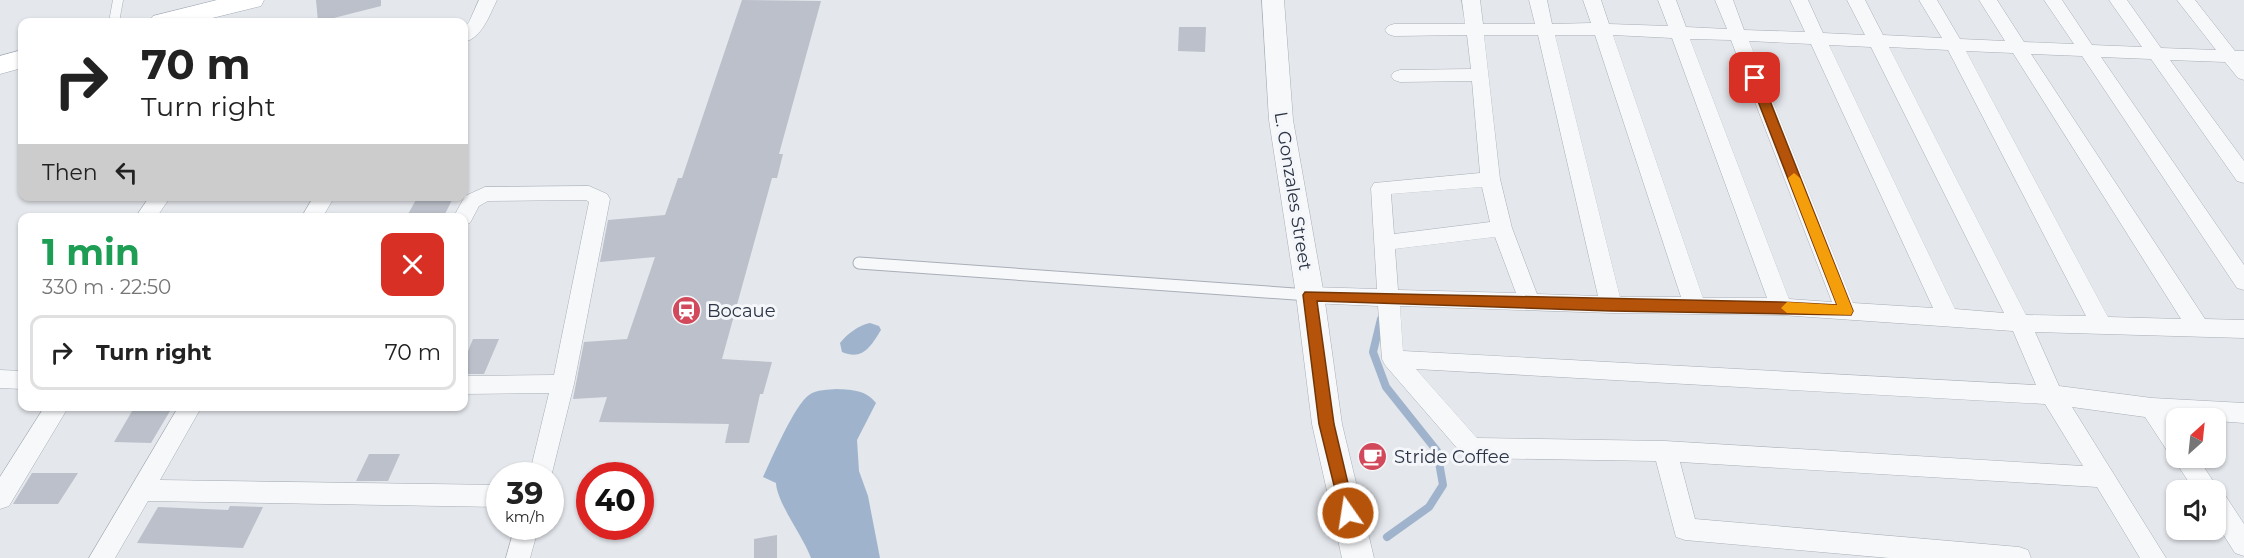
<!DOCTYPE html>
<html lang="en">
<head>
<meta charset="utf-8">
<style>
  :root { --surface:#fff; --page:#f2f2f2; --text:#222; --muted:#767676; --line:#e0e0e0 }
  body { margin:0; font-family:Montserrat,sans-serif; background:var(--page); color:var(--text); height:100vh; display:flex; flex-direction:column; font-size:22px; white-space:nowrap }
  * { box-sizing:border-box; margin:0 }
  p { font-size:20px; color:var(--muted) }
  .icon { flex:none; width:33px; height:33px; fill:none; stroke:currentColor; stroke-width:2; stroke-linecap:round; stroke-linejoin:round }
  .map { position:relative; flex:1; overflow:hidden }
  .details { position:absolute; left:18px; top:213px; width:450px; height:198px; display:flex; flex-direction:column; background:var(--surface); border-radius:12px; box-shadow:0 2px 4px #0004 }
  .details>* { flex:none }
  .top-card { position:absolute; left:18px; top:18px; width:450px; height:183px; border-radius:12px; box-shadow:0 2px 4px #0004; background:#fff; color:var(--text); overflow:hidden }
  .needle { width:39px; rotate:27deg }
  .tools { position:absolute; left:2166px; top:408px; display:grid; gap:12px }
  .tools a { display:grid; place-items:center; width:60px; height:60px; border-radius:12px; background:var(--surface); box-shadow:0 2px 4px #0004; font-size:30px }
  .speed { position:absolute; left:486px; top:462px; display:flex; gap:12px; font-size:30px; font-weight:700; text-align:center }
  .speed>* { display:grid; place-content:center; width:78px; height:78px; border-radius:50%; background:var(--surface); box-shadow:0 2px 4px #0004; line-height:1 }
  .speed small { font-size:15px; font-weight:400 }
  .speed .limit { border:9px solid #d22; background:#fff; color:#111 }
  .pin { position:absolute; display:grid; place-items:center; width:51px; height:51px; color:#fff; margin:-26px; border-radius:12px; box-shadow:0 3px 9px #0006 }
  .me { position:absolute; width:66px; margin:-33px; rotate:347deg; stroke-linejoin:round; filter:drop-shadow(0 0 4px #0008) }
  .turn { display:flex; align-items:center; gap:21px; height:126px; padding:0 24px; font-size:27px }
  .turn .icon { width:78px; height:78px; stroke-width:2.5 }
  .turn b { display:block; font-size:42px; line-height:51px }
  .then { display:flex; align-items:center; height:57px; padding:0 24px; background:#0003; gap:12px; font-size:22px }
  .round { display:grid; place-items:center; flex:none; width:63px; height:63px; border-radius:12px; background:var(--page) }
  .overview { display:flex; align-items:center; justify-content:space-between; height:102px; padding:0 24px }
  h1 { font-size:36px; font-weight:700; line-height:45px; color:#1e9e55 }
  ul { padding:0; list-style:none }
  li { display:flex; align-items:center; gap:18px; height:75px; margin:0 12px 9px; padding:0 12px; border:3px solid var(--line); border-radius:12px }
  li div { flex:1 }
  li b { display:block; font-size:22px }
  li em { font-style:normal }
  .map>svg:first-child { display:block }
</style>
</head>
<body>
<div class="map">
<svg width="2244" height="558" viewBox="0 0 2244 558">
  <rect width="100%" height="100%" fill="#e4e7ec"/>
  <!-- water -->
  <path fill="#9fb4cc" d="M870,323L879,326L881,330C871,346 863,361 842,352L840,343C847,334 859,325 870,323Z
    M837,389C853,390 866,390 876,403L857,440L859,471L868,496L880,558H811C803,536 777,503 776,483L763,477C771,460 795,404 809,395C817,389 828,390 837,389Z"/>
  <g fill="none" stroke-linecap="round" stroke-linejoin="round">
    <!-- stream -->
    <path stroke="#9fb4cc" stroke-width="8" d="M1381,319L1373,352L1386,387L1437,451L1443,485L1429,507L1387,537"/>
  </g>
  <!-- building -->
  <path fill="#bbc0ca" d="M316,0H381V6L318,22Z
    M742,0L821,1L779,154H783L777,178H772L722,359L772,362L763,394H760L749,443H725L729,424L599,422L607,397L573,399L584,342L627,339L655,257L600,262L608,220L665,215L678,178H682Z
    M1179,27H1206L1205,52L1178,51Z
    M418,196H454L443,218H406Z
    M473,339H499L484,374H464V361Z
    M135,406H173L151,443L114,442Z
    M369,454H400L388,481H356Z
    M32,473H78L58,504H13Z
    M230,506L263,507L243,548L137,543L158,507L228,510Z
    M777,535V558H754V539Z"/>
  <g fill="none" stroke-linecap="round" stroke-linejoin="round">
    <defs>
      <path id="service-far1" d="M114,22L118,0"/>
      <path id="service" d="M859,263L1309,295"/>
      <path id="minor" d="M479,0H497C489,16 482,38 464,42V27L469,22Z
        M1462,0H1480L1483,24H1535L1529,0H1547L1552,24L1591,23L1583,0H1601L1609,24L1668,26L1658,0H1676L1686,27L1727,29L1715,0H1733L1744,30L1805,32L1790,0H1808L1823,33L1865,35L1847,0H1865L1883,35L1942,38L1919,0H1937L1960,39L2005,41L1979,0H1997L2024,42L2074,44L2044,0H2062L2092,45L2142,47L2109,0H2127L2161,48L2216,50L2177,0H2195L2235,51H2244V80L2238,78L2225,62L2170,60L2244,161V183L2237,181L2151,59L2101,57L2244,265V290L2237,288L2082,56L2031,54L2205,319L2244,320V338L2035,332L2059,386L2152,398L2244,403V423L2216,421V418L2172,419L2176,426V458H2198L2219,490L2218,493L2225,495L2244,524V556L2235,553L2216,523V490H2194L2173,458L2175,455L2168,452L2145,417L2072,407L2166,558H2140L2097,487L1680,462L1695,519L2019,547L2028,550L2031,558H1889L1685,540L1676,537L1656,461L1471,458L1463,455L1385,365L1382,359L1378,306L1310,303L1302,301L1299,295L1302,289L1310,287L1377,289L1371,188L1374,183L1480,173L1472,81L1400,82L1394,80L1391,76L1394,72L1400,70L1471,69L1467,35L1394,36L1388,34L1385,30L1388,26L1394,24H1465ZM1484,35H1538L1598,296L1537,294L1512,228L1500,179ZM1555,35H1595L1681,297H1620ZM1613,35L1672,38L1767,298H1703ZM1690,39L1731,40L1832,302L1789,299ZM1749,41L1811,44L1933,308L1853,303ZM1829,45L1871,47L2004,313L1955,309ZM1889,47L1948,50L2086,316L2026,315ZM1966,51L2013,53L2181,319L2108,317ZM1482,187L1490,222L1394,234L1391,194ZM1495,237L1516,293L1398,290L1395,249ZM1400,306L1611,313L1781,315L2013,331L2036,385L1403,351ZM1416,369L2045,404L2083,466L1665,441L1477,438Z
        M589,186L607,194L610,199L574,384L550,481V476H529L549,393L464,394V376L554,375L589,202L586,200L488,201L479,206L470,223L464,225V218H453L465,196L485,187Z
        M150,196H171L156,218H135Z
        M314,196H335L322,218H301Z
        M0,370L22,371V389L0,388Z
        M45,406H69L9,506L0,509V477Z
        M179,406H202L160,480L500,485V507L148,501L115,558H89Z
        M515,526H539L530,558H506Z"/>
      <path id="tertiary" d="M1262,0H1284L1293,120L1324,295L1342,424L1374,558H1342L1312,424L1296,295L1269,120Z"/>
      <path id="primary" d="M217,0H264L261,6L196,22H149L153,16Z
        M22,50V68L0,74V56Z"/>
    </defs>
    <!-- service-far1 casing -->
    <use href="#service-far1" stroke="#a9aeb7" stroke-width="11"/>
    <!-- service casing -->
    <use href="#service" stroke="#a9aeb7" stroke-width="13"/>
    <!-- minor casing -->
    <use href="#minor" stroke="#a9aeb7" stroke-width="1"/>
    <!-- tertiary casing -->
    <use href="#tertiary" stroke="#a9aeb7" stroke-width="1"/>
    <!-- primary casing -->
    <use href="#primary" stroke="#a3abb8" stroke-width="1"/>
    <!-- service-far1 -->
    <use href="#service-far1" stroke="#f7f8fa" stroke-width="10"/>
    <!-- service -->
    <use href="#service" stroke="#f7f8fa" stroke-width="11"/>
    <!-- minor -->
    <use href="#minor" fill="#f7f8fa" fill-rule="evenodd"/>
    <!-- tertiary -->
    <use href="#tertiary" fill="#f7f8fa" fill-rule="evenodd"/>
    <!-- primary -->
    <use href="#primary" fill="#fff" fill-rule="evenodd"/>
  </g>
  <!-- route -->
  <path fill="#b45309" stroke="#753606" stroke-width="1.5" d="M1755,74L1761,78L1853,311L1851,315L1611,311L1317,301L1334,424L1355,513L1353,518L1348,521L1342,518L1319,424L1303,295L1305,292L1781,302L1837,305L1749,78Z"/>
  <!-- slow -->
  <path fill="#f59e0b" d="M1794,173L1800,178L1853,311L1851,315L1787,313L1781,308L1787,302L1837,305L1788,178Z"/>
  <!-- icons -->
  <defs>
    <symbol id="station-disc" viewBox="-11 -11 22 22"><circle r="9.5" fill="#d1495b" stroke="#f4f6f9"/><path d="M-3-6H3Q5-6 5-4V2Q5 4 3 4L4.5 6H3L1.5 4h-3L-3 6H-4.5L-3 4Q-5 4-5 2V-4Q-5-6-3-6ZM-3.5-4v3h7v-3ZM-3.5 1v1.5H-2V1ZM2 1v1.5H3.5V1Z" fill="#fff"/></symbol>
    <symbol id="cafe-disc" viewBox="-11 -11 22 22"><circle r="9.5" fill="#d1495b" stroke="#f4f6f9"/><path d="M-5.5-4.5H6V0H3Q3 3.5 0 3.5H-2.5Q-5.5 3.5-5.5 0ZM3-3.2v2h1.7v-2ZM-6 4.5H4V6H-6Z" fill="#fff"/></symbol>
  </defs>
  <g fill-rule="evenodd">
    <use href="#station-disc" x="670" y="294" width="33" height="33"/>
    <use href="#cafe-disc" x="1356" y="440" width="33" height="33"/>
  </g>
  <g text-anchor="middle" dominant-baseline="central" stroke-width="6" stroke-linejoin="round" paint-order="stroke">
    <!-- street labels -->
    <g font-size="18" fill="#2b3445" stroke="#f4f6f9">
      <text transform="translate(1293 191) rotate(81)">L. Gonzales Street</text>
    </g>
    <!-- poi labels -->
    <g font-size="18" fill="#2b3445" stroke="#f4f6f9" text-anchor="start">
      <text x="707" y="311">Bocaue</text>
      <text x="1394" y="457">Stride Coffee</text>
    </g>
  </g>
</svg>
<div class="tools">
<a><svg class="needle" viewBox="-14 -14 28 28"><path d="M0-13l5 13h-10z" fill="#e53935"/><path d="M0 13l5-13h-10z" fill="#767676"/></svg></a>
<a><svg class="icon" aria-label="sound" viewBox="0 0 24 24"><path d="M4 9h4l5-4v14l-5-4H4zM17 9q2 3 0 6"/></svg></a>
</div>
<div class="speed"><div>39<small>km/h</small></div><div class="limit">40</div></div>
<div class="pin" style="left:1755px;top:78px;background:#d93025"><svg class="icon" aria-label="arrive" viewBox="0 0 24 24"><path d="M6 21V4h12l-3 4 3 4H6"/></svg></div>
<svg class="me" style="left:1348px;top:513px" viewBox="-20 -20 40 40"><circle r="17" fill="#b45309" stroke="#fff" stroke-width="3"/><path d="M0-11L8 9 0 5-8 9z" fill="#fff"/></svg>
<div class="top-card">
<div class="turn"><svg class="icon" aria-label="right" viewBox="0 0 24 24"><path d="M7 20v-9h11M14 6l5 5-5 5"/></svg><div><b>70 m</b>Turn right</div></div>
<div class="then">Then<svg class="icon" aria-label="left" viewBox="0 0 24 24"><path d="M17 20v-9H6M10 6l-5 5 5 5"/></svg></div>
</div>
<section class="details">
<div class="overview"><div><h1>1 min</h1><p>330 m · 22:50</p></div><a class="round" style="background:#d93025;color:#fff"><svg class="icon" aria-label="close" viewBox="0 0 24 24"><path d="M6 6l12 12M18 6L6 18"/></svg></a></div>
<ul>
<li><svg class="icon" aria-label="right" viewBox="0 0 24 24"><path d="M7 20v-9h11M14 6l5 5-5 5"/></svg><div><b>Turn right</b></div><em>70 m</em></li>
</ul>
</section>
</div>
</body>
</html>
